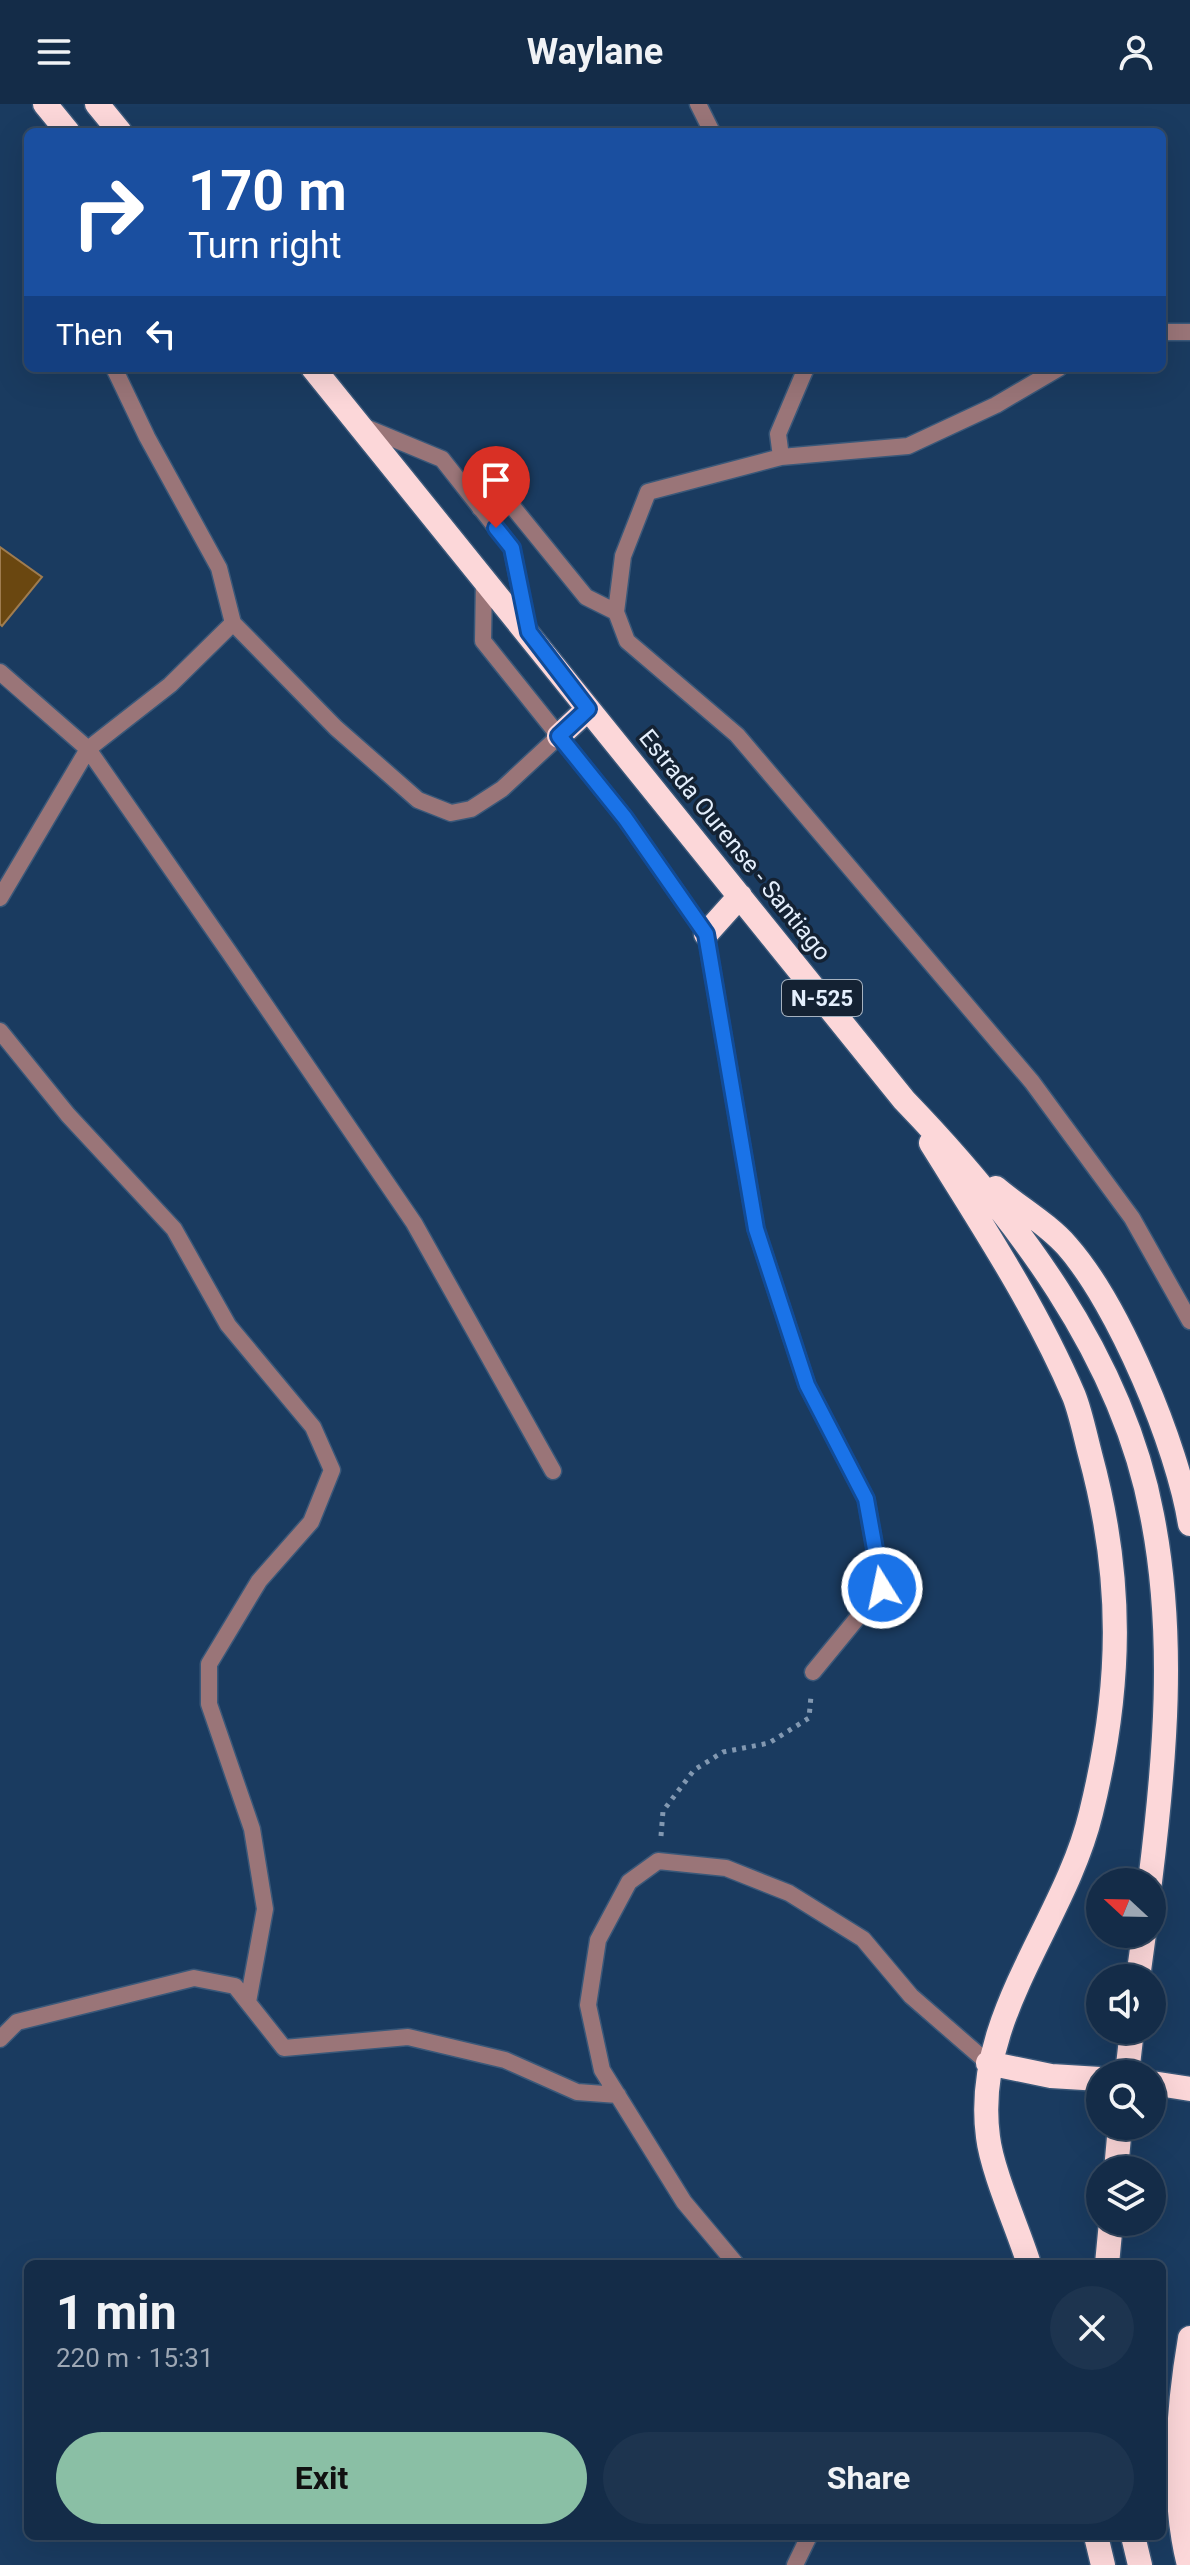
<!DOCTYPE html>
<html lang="en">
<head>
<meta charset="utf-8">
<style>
  :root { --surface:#142c48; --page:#1d344f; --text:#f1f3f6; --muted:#9da7b4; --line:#334860; --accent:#8abfa5 }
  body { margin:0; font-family:Roboto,sans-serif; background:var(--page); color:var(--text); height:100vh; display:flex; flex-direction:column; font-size:30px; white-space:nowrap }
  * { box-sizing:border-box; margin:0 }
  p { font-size:26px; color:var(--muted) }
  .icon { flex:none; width:44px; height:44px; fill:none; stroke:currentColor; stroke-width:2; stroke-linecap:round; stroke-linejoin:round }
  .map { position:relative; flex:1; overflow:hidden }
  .details { position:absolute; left:24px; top:2156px; width:1142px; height:280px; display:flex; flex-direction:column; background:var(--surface); border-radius:12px; box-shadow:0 8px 32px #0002,0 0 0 2px var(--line) }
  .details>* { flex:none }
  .guide { position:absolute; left:24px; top:24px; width:1142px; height:244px; border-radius:12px; box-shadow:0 8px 32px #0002,0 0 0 2px var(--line); background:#1a4fa0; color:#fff; overflow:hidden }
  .needle { width:52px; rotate:292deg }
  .buttons { position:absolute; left:1086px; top:1764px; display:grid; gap:16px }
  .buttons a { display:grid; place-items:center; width:80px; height:80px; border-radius:50%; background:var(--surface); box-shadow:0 8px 32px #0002,0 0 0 2px var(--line); font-size:40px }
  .pin { position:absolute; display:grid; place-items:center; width:68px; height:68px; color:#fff; margin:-82px -34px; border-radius:50% 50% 50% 0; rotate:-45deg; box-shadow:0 0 8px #0007 }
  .pin .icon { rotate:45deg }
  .me { position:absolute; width:88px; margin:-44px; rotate:350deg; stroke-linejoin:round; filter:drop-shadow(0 0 6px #0008) }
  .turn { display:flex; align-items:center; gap:28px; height:168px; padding:0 32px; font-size:36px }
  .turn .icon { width:104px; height:104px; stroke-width:2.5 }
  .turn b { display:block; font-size:56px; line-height:68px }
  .then { display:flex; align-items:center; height:76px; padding:0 32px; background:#0003; gap:16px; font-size:30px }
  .round { display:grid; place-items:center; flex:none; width:84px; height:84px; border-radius:42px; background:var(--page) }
  .summary { display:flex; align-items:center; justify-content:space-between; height:136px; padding:0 32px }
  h1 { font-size:48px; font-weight:700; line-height:60px }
  .button { display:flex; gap:16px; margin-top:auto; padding:16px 32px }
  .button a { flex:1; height:92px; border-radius:48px; background:var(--accent); color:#111; font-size:32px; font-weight:700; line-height:92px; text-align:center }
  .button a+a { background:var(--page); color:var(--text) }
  header { display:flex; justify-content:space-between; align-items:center; height:104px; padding:0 32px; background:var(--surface); font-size:36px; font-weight:700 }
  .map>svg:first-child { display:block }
</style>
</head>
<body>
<header><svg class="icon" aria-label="menu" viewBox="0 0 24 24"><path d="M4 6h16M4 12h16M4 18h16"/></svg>Waylane<svg class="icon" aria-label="person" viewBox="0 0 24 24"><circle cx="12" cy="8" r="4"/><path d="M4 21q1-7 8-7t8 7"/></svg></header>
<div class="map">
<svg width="1190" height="2461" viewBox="0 0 1190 2461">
  <rect width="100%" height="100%" fill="#1a3b60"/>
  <!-- building -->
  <path fill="#6a4710" stroke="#9f7c4f" stroke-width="2" d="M0,443L42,473L2,522L0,520Z"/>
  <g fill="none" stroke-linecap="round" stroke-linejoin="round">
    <defs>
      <path id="lane" d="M365,323L442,355L512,444L528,526
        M484,475L483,537L559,632"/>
      <path id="street" d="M698,0L712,28
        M1162,228H1190
        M1059,264L996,301L908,342L781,353L648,388L623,452L616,508L627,537L737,631L1032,978L1132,1114L1190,1217
        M781,353L778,330L806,264
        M480,404L508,397L586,493L616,508
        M233,519L336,624L418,696L451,709L471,705L502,685L559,632L625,714L706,830L756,1125L807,1281L866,1395L882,1484L813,1568
        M0,568L88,645L229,848L414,1119L553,1367
        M0,794L88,645L170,581L233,519L219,464L147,333L114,264
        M0,927L68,1011L174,1125L228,1221L313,1323L332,1366L311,1418L259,1477L209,1560V1600L252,1725L265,1805L248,1898
        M0,1935L17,1918L194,1874L235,1882L284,1944L408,1933L505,1956L577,1988L618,1991
        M736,2160L684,2098L602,1966L588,1901L598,1836L629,1778L658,1757L726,1764L789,1789L863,1835L911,1892L988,1959
        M795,2461L809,2432"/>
      <path id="highway" d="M45,0L68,28
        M97,0L120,28
        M313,264L904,996C1014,1110 1122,1251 1152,1411C1176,1532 1165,1657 1150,1778
        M559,632L588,605
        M706,830L740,792
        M931,1039C982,1121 1036,1203 1074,1292C1081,1310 1085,1331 1090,1350C1124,1475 1122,1583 1091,1709C1064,1820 972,1914 988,2033C992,2067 1018,2125 1029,2160
        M996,1084C1018,1103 1048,1120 1067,1142C1119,1201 1178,1343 1190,1420
        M1138,1874L1144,1830
        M988,1959L1051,1972L1100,1975
        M1127,1970L1132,1926
        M1152,1979L1190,1985
        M1116,2066L1120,2022
        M1107,2160L1111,2118
        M1096,2432L1103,2461
        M1133,2432L1140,2461
        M1189,2461C1171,2392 1178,2304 1190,2234"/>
    </defs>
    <!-- lane casing -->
    <use href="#lane" stroke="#3a5879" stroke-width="19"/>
    <!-- street casing -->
    <use href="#street" stroke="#3a5879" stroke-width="19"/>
    <!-- highway casing -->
    <use href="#highway" stroke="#3a5879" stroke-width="27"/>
    <!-- path -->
    <path stroke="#8298b1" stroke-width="5" stroke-dasharray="4 6" stroke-linecap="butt" d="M661,1732L663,1707L694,1666L723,1648L769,1639L809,1614L811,1592"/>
    <!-- lane -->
    <use href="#lane" stroke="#9a7578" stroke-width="16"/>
    <!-- street -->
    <use href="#street" stroke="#9a7578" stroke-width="16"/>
    <!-- highway -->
    <use href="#highway" stroke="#fcd7d9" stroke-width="24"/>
  </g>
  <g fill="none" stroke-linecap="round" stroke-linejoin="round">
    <defs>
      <path id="route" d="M496,424L512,444L529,528L588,605L559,632L625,714L706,830L756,1125L807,1281L866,1395L882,1484"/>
    </defs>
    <!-- route casing -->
    <use href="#route" stroke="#114b97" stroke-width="20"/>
    <!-- route -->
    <use href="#route" stroke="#1a73e8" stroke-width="14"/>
  </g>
  <g text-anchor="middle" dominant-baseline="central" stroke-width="7" stroke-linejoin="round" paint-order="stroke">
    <!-- shield labels -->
    <rect fill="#142233" stroke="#a6b2c0" stroke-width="2" x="782" y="876" width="80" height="36" rx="6"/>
    <g font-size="22" font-weight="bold" fill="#e4effd">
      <text x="822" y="894">N-525</text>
    </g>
    <!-- street labels -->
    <g font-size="24" fill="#e4effd" stroke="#142233">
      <text transform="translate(735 741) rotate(51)">Estrada Ourense - Santiago</text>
    </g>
  </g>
</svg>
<div class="buttons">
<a><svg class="needle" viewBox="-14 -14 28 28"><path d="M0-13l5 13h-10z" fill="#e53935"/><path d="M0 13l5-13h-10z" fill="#9da7b4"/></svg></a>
<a><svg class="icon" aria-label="sound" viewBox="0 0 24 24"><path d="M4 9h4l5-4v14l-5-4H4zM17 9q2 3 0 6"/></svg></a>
<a><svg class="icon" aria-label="search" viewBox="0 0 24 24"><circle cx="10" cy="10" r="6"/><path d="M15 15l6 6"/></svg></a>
<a><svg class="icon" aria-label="layers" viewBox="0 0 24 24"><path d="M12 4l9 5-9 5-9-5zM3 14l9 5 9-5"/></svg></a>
</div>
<div class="pin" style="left:496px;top:424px;background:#d93025"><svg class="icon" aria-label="arrive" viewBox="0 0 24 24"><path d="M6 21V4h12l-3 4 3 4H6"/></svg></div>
<svg class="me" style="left:882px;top:1484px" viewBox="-20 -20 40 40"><circle r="17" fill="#1a73e8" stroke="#fff" stroke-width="3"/><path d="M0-11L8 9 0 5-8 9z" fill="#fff"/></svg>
<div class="guide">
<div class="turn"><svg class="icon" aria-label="right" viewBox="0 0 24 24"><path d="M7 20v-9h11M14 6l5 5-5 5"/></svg><div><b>170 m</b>Turn right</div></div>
<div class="then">Then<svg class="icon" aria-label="left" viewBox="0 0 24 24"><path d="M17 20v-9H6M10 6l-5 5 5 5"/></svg></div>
</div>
<section class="details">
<div class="summary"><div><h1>1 min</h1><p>220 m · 15:31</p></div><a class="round"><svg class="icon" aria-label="close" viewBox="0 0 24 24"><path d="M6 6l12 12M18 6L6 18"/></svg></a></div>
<div class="button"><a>Exit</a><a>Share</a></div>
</section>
</div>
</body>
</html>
